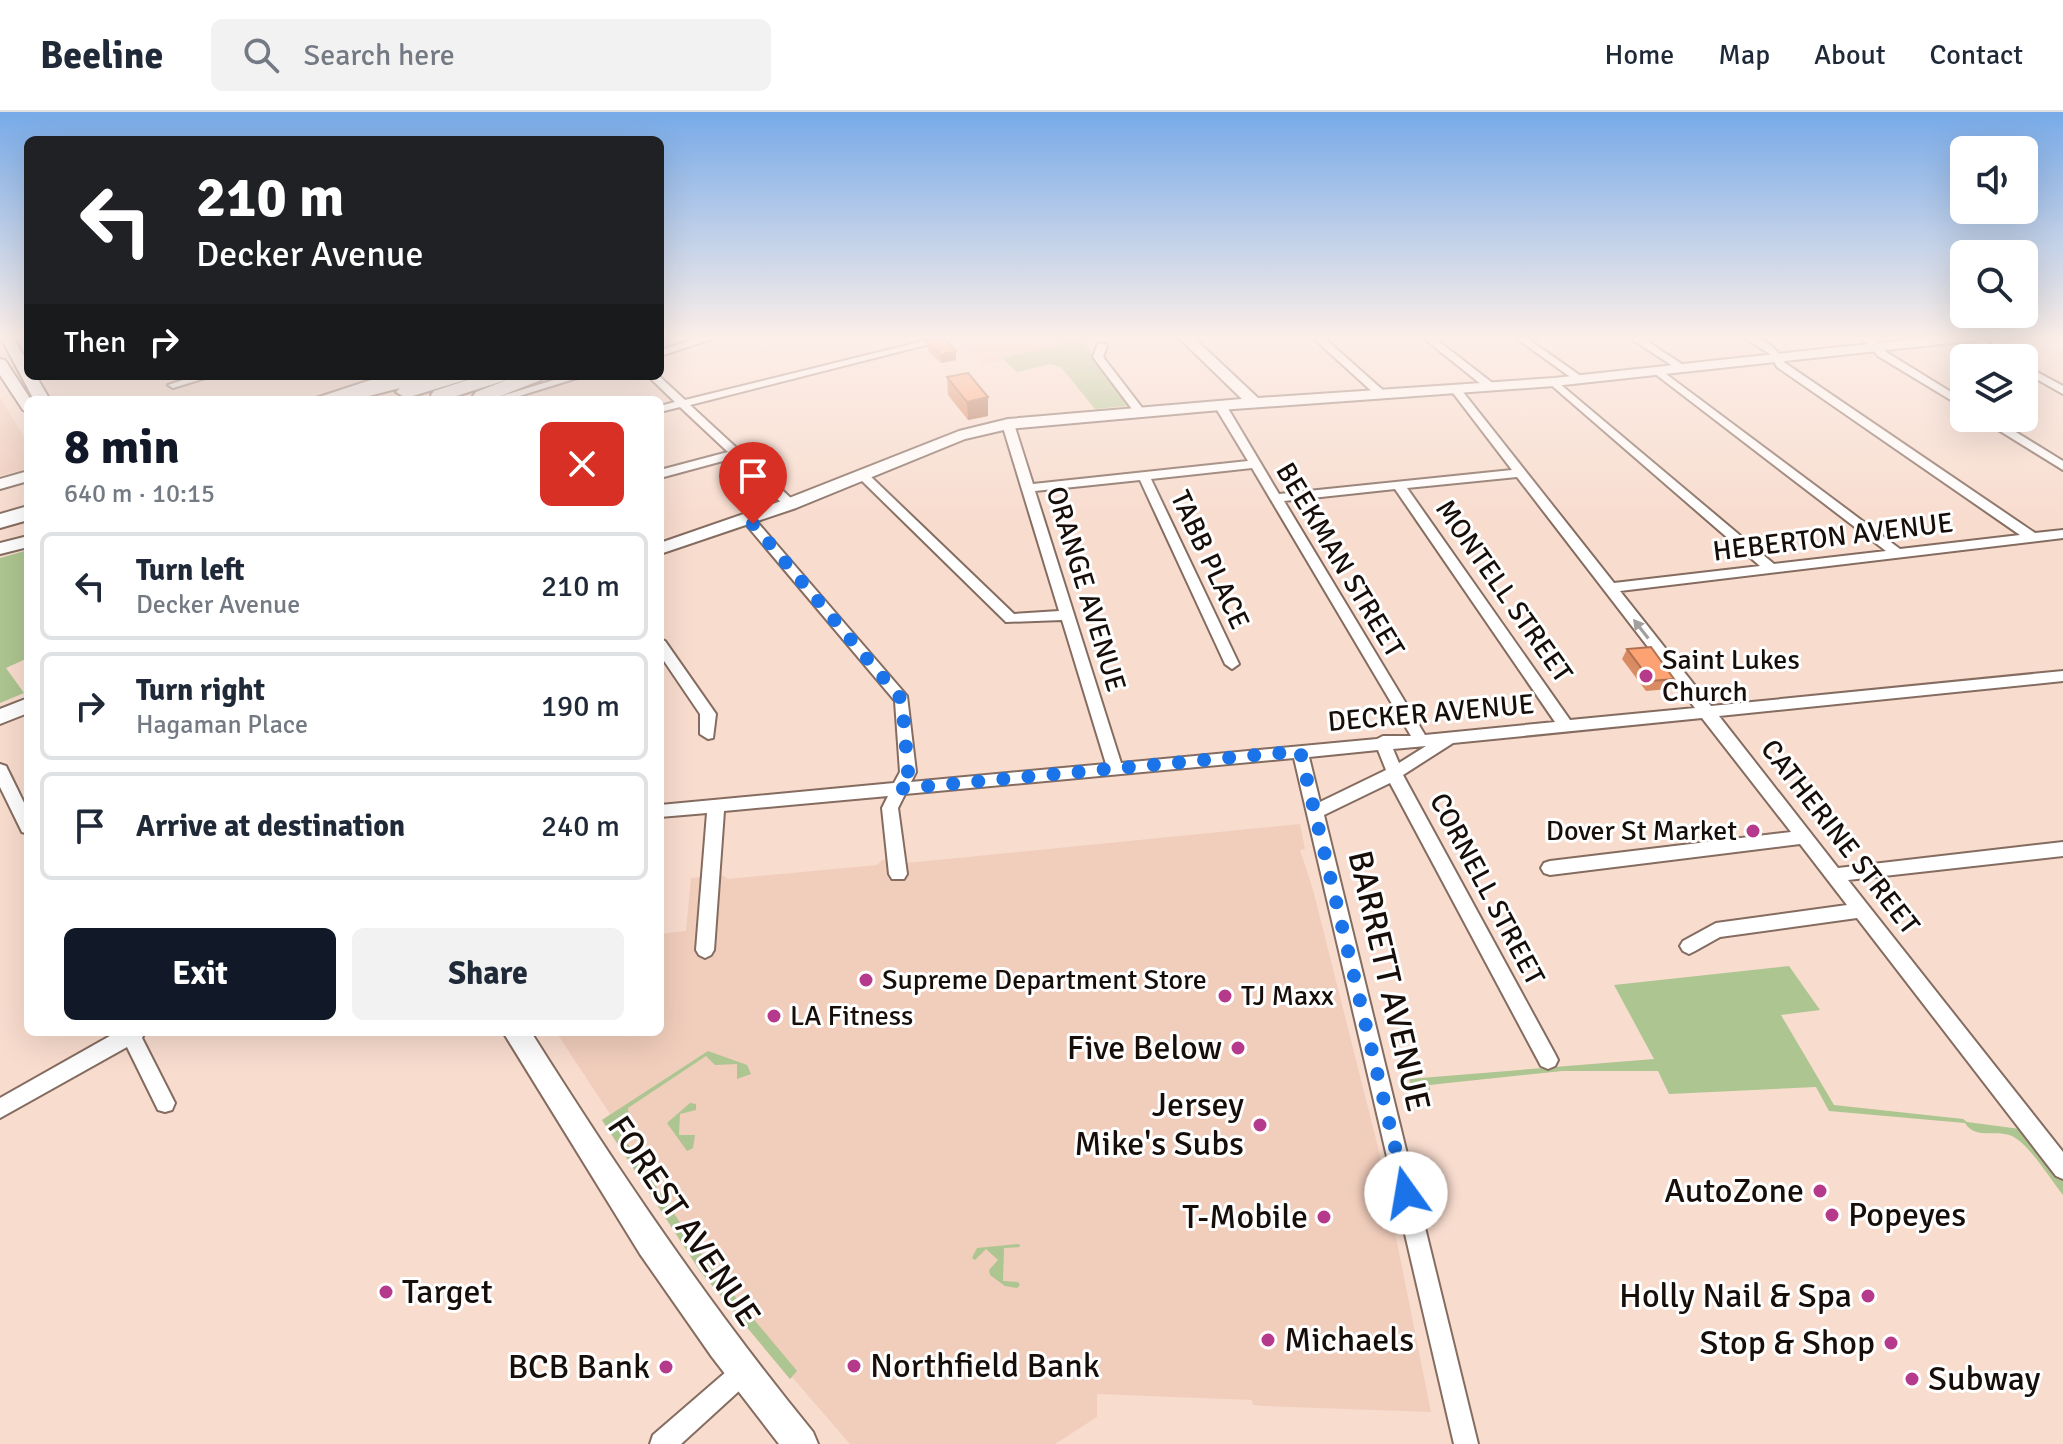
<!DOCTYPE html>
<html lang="en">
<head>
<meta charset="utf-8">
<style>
  :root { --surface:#fff; --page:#f2f2f3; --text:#1f2937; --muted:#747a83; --line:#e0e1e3; --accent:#111827 }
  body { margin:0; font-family:Signika,sans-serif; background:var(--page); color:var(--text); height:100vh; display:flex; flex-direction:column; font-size:30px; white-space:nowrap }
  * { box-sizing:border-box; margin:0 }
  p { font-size:26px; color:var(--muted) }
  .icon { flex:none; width:44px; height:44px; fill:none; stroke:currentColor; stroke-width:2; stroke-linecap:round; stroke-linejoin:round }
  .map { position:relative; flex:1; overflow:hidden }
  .drawer { position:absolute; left:24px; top:284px; width:640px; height:640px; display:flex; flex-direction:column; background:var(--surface); border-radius:12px; box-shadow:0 8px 32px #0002 }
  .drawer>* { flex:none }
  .guide { position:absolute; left:24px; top:24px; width:640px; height:244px; border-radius:12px; box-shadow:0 8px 32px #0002; background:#202124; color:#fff; overflow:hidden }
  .fabs { position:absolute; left:1950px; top:24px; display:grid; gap:16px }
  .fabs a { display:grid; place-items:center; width:88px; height:88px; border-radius:12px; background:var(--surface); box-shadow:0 8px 32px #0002; font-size:40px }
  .pin { position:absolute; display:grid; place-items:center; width:68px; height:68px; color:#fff; margin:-82px -34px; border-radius:50% 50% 50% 0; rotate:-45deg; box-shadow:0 0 8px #0007 }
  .pin .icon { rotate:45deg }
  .me { position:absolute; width:88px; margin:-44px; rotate:347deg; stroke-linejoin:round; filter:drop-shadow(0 0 6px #0008) }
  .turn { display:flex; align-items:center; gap:28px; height:168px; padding:0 40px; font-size:36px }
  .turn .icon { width:104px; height:104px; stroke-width:2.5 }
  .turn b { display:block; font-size:56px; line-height:68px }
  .then { display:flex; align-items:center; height:76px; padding:0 40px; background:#0003; gap:16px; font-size:30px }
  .round { display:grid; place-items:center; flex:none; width:84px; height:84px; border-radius:12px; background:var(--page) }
  .summary { display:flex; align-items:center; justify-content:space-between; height:136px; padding:0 40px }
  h1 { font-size:48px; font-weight:700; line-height:60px; color:var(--accent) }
  .cta { display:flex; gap:16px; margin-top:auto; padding:16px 40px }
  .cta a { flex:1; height:92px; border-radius:12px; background:var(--accent); color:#fff; font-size:32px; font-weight:700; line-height:92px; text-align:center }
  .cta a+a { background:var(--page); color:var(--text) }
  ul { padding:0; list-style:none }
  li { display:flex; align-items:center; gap:24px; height:108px; margin:0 16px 12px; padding:0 24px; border:4px solid var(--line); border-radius:12px }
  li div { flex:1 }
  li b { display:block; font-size:30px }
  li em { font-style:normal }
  header { display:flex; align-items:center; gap:48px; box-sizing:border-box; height:112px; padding:0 40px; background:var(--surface); border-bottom:2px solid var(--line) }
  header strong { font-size:38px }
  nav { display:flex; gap:44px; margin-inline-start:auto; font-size:28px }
  .search { width:560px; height:72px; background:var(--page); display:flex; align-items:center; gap:20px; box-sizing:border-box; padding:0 28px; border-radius:12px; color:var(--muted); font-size:30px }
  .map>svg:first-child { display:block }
</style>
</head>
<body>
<header>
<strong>Beeline</strong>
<div class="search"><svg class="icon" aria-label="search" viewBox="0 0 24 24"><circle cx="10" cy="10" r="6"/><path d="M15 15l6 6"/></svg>Search here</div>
<nav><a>Home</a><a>Map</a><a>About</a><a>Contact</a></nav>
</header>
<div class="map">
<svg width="2063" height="1332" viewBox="0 0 2063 1332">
  <rect width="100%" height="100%" fill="#f8dcce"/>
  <!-- built -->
  <path fill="#f1cdbc" d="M976,224H1103L984,252L958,228Z
    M0,285L28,332V356L0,364Z
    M1300,712L1305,737L1300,738L1313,778L1378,1035L1431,1300L1264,1294L1253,1293L1252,1288L1097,1282V1305L1055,1332H850L792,1265L790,1267L700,1159L602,1008L610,1002L556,920H660V822L686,819L691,766L722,763L728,767L877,753L882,748L902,747L907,751Z"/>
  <!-- green -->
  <path fill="#adc590" d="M1052,224H1103L1084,230L1127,294L1095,297L1061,255L1050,252L1017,260L1002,246L1061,232L1054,226L1064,232L1048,237L1066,233Z
    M28,438V546L6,556L24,581L0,591V446Z
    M1789,854L1820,898L1781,903L1834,993L1963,1007L1967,1010L2020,1017L2063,1068V1083C2051,1068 2029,1032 2012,1024C1996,1017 1975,1028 1965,1011L1829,999L1816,975L1669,982L1658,959H1562L1429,973L1431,985L1415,986L1409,967L1654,947L1614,873Z
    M708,939L747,953L751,962L737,967V952L715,953L706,944L628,996L629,1005L616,1015L643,1054L636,1059L638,1062L645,1058L707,1151L797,1259L790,1267L700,1159L602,1008Z
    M690,991L696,992V998L680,1002L679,1023H695L693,1036L687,1039L667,1011Z
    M1019,1132L1020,1135L1004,1136L1003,1169L1018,1170L1020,1173L1017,1176L1005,1174L990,1163L989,1158L998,1148L986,1137L975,1148L972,1146L977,1136Z"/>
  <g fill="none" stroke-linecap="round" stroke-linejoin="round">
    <defs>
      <path id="street" d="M706,224H721L660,244V238Z
        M944,224H961L690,293L794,389V395H786L734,346L660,366V358L728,340L680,295L660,300V294L675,290L648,264H659L685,288Z
        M1311,224H1322L1385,280V284H1377Z
        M1421,224H1432L1495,273V277H1487Z
        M1513,224H1524L1585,267L1576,269Z
        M1627,224H1639L1688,256L1679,258Z
        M1741,224C1760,223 1776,234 1785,251L2035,421L2063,418V426L1620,479L1711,594L2063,559V569L1719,604L1838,756L2063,730V744L1848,768L2063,1040V1067L2056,1064L1857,806L1720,825L1695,839L1689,842L1683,839L1680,834L1683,829L1716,811L1847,793L1800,732L1550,763L1544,761L1541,756L1544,751L1550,749L1791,720L1702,606L1453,631L1403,663L1555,942L1558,948L1555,954L1548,957L1541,954L1390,671L1324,703L1478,1332H1454L1294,646L905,682L898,696L907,762L904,767H892L889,762L882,696L888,684L724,699L714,838L711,843L705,846L699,843L696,838L707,701L660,705V693L894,671L900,660L895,589L744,410V404H752L907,584L916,660L911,670L1106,652L1062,508L1006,510L857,364L863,360L867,361L1014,502L1059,499L1002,312L1008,309L1014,312L1033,372L1248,349L1214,293L1220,290L1226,293L1279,382L1512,358L1450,277L1455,274L1459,275L1614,471L1760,454L1550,272V268L1554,267L1774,452L1886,439L1654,261V257L1658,256L1900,437L2020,423L1777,255L1770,242ZM1252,356L1411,624H1383L1377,627L1121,651L1035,379L1140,368L1225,552L1232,557L1239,552L1151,367ZM1517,365L1695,596L1570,608L1407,376ZM1395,377L1555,610L1425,623L1284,389ZM1426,634L1399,651L1393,637ZM1378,638L1386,658L1320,690L1309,645Z
        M1856,224H1868L1876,228L1886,240L1964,288V296L1878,244L1868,232Z
        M1966,224H1978L2011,246H1999Z
        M1098,231L1107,233L1103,245L1143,297V301H1135L1093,245Z
        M2024,253L2063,274V282L2024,260Z
        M195,264H212L173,276L168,273Z
        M383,264H399L327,288H310Z
        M567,264H584L506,288H488Z
        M1979,306H1993L2063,349V358Z
        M660,527L665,529L716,602L713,626L708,627L700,622V602L660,543Z
        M0,652L6,654L28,699V722L22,720L0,675Z
        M117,920H145L142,926L175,991L172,998L165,1000L158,998L127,935L0,1006V986Z
        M742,1249L750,1253L754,1261L750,1269L681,1332H650L653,1323L734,1253Z"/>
      <path id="secondary" d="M0,224H12L28,251V264H36L50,288H34Z
        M1177,224H1192L1258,286L1554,266L1942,224H1986L1979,228L1554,274L1220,298L1008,317L965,327L796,396L660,442V431L784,388L959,319L1008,307L1242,287Z
        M0,247L5,248L31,288H28V300L23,298L0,263Z
        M28,359V369L0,377V367Z
        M28,424V435L0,442V431Z
        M28,586V601L0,612V597Z
        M503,920H531C618,1058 709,1193 813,1320L818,1332H779L712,1245L640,1142Z"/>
      <path id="highway" d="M401,264H467L465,268L406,286L396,280L400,276L353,288H320L323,284Z
        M480,264H508L506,268L444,288L434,287L431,283L434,279Z
        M517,264H543L541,268L490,288H476L473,284L476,280Z
        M28,394V408L0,416V402Z"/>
    </defs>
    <!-- street casing -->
    <use href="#street" stroke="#856c60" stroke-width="4"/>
    <!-- secondary casing -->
    <use href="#secondary" stroke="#856c60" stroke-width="4"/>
    <!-- highway casing -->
    <use href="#highway" stroke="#856c60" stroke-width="4"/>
    <!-- street -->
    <use href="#street" fill="#fff" fill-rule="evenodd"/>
    <!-- secondary -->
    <use href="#secondary" fill="#fff" fill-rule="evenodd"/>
    <!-- highway -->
    <use href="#highway" fill="#fff" fill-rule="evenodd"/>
  </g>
  <!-- wall -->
  <path fill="#d98b63" d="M927,230L956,239V248L941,251L928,239Z
    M947,265L988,304L968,308L948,283Z
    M1627,537L1674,567L1669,577L1646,579L1622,547Z"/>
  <!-- shaded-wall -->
  <path fill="#b07150" d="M956,239V248L941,251V243Z
    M988,285V304L968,308L967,290Z"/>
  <!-- building -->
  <path fill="#fca273" stroke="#b07150" stroke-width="2" d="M943,226L956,239L941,243L927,230Z
    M968,261L988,285L967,290L947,265Z
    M1651,535L1674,567L1651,569L1627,537Z"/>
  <!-- one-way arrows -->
  <defs><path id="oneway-solid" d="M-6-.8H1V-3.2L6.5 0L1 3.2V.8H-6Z" transform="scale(2)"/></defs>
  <use fill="#a29f9d" href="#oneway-solid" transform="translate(1641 517) rotate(-128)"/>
  <!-- sky -->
  <linearGradient id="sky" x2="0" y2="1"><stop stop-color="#77aae8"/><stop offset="0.55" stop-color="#fcefe9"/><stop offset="1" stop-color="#fcefe9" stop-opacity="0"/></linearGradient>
  <rect width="2063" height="410" fill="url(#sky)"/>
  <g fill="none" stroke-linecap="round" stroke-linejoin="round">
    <!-- route -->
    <path stroke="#1a73e8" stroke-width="14" stroke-dasharray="0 25.2" d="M753,412L902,588L908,660L898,677L1300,639L1406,1081"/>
  </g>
  <!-- markers -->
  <g fill="#b63a8b" stroke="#fff" stroke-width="3">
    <circle cx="1646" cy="564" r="8"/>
    <circle cx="1753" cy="719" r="8"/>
    <circle cx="866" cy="868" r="8"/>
    <circle cx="1225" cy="884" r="8"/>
    <circle cx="774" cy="904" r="8"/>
    <circle cx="1238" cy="936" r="8"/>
    <circle cx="1260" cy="1013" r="8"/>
    <circle cx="1820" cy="1079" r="8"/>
    <circle cx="1832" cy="1103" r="8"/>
    <circle cx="1324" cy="1105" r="8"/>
    <circle cx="386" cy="1180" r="8"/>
    <circle cx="1868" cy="1184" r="8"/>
    <circle cx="1268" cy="1228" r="8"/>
    <circle cx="1891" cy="1231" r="8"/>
    <circle cx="854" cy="1254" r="8"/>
    <circle cx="666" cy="1255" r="8"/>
    <circle cx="1912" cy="1267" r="8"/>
  </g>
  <g text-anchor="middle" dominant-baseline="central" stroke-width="6" stroke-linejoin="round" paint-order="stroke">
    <!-- street labels -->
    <g font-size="28" fill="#170e09" stroke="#fff">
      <text transform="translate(1833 425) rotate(-7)">HEBERTON AVENUE</text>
      <text transform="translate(1210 448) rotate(65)">TABB PLACE</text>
      <text transform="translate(1340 448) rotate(59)">BEEKMAN STREET</text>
      <text transform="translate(1086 477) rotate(73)">ORANGE AVENUE</text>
      <text transform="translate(1504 479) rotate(55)">MONTELL STREET</text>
      <text transform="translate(1431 601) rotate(-5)">DECKER AVENUE</text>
      <text transform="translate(1840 725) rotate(52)">CATHERINE STREET</text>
      <text transform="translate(1487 777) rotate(62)">CORNELL STREET</text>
    </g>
    <!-- poi labels -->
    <g font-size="28" fill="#170e09" stroke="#fff" text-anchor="start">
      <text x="1662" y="548">Saint Lukes<tspan x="1662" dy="32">Church</tspan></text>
      <text x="1737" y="719" text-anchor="end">Dover St Market</text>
      <text x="882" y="868">Supreme Department Store</text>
      <text x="1241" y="884">TJ Maxx</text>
      <text x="790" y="904">LA Fitness</text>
    </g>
    <!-- near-street labels -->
    <g font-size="34" fill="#170e09" stroke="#fff">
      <text transform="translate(1389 869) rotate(77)">BARRETT AVENUE</text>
      <text transform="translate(684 1109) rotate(56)">FOREST AVENUE</text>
    </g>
    <!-- near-poi labels -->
    <g font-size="34" fill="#170e09" stroke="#fff" text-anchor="end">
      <text x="1222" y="936">Five Below</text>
      <text x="1244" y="993">Jersey<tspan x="1244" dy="39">Mike's Subs</tspan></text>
      <text x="1804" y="1079">AutoZone</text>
      <text x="1848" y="1103" text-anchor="start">Popeyes</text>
      <text x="1308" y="1105">T-Mobile</text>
      <text x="402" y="1180" text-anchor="start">Target</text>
      <text x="1852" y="1184">Holly Nail &amp; Spa</text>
      <text x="1284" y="1228" text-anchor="start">Michaels</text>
      <text x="1875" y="1231">Stop &amp; Shop</text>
      <text x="870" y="1254" text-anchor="start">Northfield Bank</text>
      <text x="650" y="1255">BCB Bank</text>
      <text x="1928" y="1267" text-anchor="start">Subway</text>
    </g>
  </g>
</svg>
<div class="fabs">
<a><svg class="icon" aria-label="sound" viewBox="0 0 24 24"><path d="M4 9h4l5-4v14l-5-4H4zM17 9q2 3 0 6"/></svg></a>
<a><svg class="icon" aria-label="search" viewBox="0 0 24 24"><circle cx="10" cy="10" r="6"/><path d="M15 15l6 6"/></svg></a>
<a><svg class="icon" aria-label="layers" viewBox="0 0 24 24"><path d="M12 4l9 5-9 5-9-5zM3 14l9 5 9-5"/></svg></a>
</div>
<div class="pin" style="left:753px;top:412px;background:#d93025"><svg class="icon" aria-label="arrive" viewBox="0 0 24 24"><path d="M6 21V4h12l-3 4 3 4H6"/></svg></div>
<svg class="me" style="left:1406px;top:1081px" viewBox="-20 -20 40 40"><circle r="19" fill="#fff"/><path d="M0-13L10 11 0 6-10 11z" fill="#1a73e8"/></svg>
<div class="guide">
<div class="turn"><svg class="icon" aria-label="left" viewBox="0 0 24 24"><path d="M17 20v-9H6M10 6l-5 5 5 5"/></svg><div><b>210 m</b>Decker Avenue</div></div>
<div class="then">Then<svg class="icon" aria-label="right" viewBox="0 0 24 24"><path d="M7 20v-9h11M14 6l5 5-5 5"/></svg></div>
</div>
<section class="drawer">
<div class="summary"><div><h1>8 min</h1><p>640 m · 10:15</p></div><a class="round" style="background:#d93025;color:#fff"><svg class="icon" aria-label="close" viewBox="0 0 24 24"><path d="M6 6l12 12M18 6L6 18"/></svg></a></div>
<ul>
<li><svg class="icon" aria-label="left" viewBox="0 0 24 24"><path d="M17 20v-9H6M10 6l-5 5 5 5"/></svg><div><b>Turn left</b><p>Decker Avenue</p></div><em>210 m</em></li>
<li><svg class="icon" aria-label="right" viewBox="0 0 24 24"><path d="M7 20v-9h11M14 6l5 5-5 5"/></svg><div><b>Turn right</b><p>Hagaman Place</p></div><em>190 m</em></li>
<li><svg class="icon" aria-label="arrive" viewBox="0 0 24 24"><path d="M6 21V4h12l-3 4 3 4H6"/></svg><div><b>Arrive at destination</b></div><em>240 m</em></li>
</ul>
<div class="cta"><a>Exit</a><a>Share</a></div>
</section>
</div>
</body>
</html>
